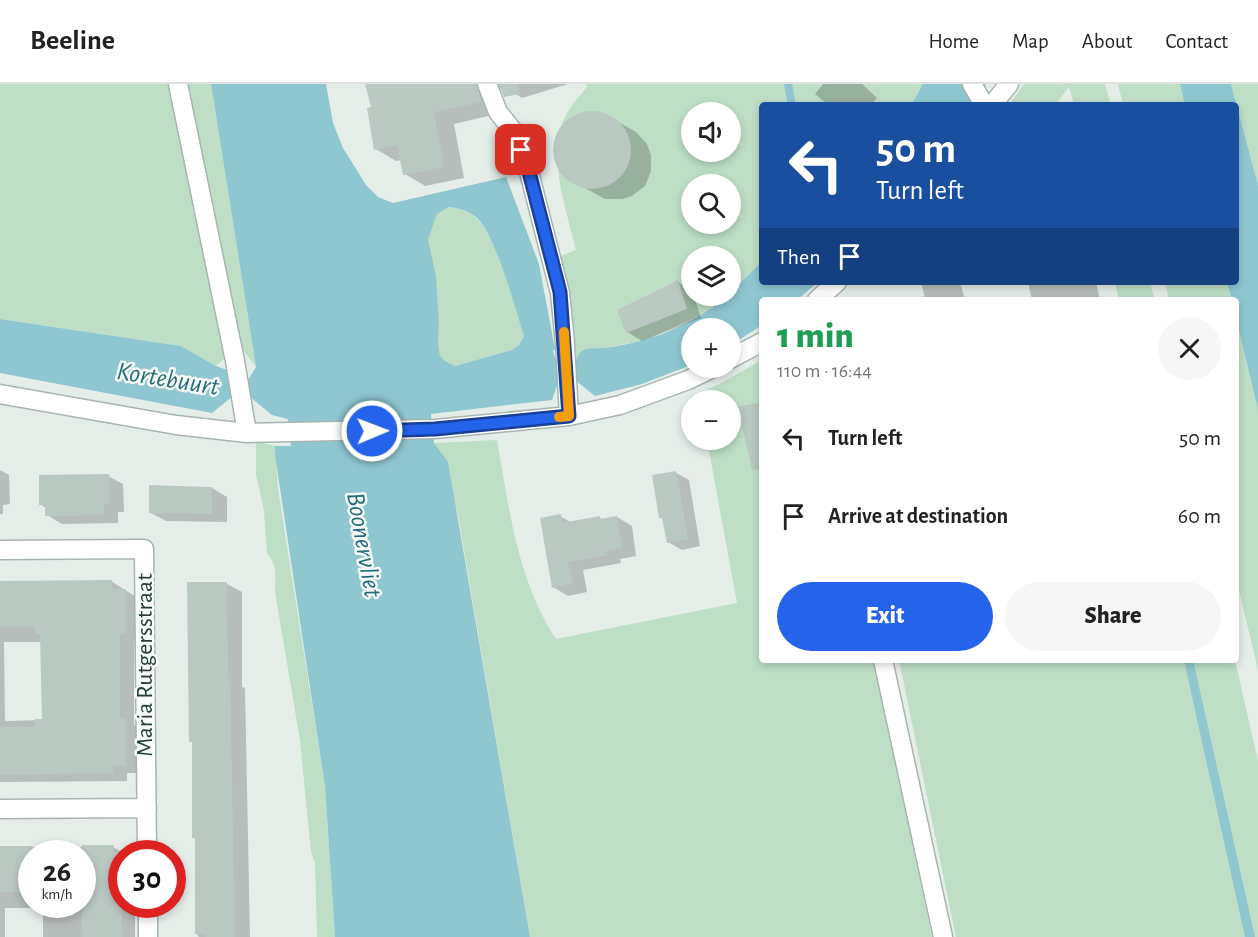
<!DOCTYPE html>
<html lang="en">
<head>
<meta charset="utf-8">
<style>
  :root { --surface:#fff; --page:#f6f6f6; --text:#222; --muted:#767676; --line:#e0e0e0; --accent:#2563eb }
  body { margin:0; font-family:"Alegreya Sans",sans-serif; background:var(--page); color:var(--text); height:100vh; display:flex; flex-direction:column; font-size:22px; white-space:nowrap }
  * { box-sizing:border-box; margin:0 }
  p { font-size:20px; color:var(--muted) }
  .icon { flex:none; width:33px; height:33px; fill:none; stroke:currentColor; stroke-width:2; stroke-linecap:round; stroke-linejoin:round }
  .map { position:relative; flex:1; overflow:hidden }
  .panel { position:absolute; left:759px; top:213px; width:480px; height:366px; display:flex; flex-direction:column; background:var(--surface); border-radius:6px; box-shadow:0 3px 9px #0003 }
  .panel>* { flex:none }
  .top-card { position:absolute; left:759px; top:18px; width:480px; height:183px; border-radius:6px; box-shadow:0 3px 9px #0003; background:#1a4fa0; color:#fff; overflow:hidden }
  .controls { position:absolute; left:681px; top:18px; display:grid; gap:12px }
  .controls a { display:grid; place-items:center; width:60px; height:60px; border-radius:50%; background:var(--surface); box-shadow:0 3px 9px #0003; font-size:30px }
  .speed { position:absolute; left:18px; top:756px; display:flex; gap:12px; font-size:30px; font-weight:700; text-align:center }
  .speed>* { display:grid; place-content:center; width:78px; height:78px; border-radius:50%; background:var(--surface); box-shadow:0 3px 9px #0003; line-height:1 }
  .speed small { font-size:15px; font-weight:400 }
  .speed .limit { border:9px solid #d22; background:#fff; color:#111 }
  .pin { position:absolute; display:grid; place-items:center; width:51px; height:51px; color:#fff; margin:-26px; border-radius:12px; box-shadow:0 3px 9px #0006 }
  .me { position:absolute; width:66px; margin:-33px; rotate:89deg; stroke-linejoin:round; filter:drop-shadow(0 0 4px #0008) }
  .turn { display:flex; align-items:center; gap:21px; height:126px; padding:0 18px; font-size:27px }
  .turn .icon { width:78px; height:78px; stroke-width:2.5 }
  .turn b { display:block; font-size:42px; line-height:51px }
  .then { display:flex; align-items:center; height:57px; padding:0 18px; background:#0003; gap:12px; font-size:22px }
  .round { display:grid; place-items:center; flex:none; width:63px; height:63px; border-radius:32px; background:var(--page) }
  .head { display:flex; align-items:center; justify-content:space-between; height:102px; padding:0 18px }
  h1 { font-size:36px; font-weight:800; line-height:45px; color:#1e9e55 }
  .button { display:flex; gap:12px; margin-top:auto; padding:12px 18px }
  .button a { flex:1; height:69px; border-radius:36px; background:var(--accent); color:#fff; font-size:24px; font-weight:800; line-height:69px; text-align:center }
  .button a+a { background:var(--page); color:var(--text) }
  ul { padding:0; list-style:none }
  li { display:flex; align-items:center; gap:18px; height:78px; padding:0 18px }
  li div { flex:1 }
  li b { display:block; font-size:22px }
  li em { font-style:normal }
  header { display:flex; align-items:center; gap:36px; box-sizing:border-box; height:84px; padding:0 30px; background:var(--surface); border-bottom:2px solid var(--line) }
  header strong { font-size:28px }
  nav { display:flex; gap:33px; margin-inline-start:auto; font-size:21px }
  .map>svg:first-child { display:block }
</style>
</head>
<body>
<header>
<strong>Beeline</strong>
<nav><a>Home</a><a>Map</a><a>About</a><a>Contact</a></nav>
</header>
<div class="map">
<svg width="1258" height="853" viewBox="0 0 1258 853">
  <rect width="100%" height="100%" fill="#e5ede9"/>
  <!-- green -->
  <path fill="#bedec6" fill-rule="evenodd" d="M0,0H211L256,283L239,261L216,282L181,262L0,235Z
    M586,0H923L911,21H762V177L731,209L730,172H692V212H727L708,228L643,257L580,268L575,279L553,175L576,166C567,127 546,71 565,33C570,22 580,12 587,3ZM692,28H730V68H692ZM692,100H730V140H692Z
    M1024,0H1105L1111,21H1074L1069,3L1055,21H1009Z
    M1118,0H1180L1185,21H1123Z
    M1231,0H1258V101Z
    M449,123C460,124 470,127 478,136C498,155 515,224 524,252L519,261L512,266L455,282L445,277L440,272L438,258L439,241L428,156L437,130Z
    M1115,198H1150L1155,216H1119Z
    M1165,198H1227L1232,216H1169Z
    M1236,234L1258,326V586L1236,494Z
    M762,276V576H874L932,853H530L458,431L434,359L497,356C509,424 517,495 556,555L737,519L707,356H730V316H699L698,310L723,298Z
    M256,357L275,362L278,405L325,703L335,853H317L315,778L311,768L300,656L275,508C275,495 278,480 267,470L264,427L256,390Z
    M899,576H1235L1258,677V853H956Z"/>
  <!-- water -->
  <path fill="#8fc7d0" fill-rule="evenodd" d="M211,0H326L333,39L343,64L366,101L378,113L393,119L506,93L539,180L555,265L553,267L557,280L575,279L580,268L586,265C636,264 690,244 727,212H730L731,209L762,177V198H818L797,216H762V241L731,261L730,244H692L691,281L642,300L595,312L575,296H559L552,316L431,330L434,359L448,378L530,853H335L325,703L275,371V362H291L288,335L272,331L249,312H233L212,329L0,289V235L181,262L216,282L227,286L231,292L247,298L256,283ZM449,123C460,124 470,127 478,135C497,155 515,224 524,252L519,261L512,266L455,282L445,277L440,272L438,258L439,241L436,192L428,156L437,130Z
    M923,0H986L969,21H911Z
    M1180,0H1231L1258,101V326L1236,234V216H1232L1227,198H1236V21H1185Z
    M1184,576H1193L1255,853H1245Z"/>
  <!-- shadow -->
  <path fill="#0003" fill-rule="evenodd" d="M367,0H568L522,14L502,2L496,11L501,29L454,40L464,94L425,102L405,90L402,76L396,77L376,65L373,24Z
    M823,0H862L877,14L871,21H828L815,10Z
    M585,29H597L613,35L636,48L647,60L651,71V87L645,102L632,112L622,115H605L572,97L561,86L555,70L557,54L570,36Z
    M678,198L692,206V212H694L701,234L642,257L627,248Z
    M921,198H960L965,216H921L925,214Z
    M1028,198H1096L1100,216H1032Z
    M0,386L9,391L10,420L3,421V430H0Z
    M676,389L689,396L700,462L682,466L668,458L664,436L660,433Z
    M108,392L123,400L124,428H118V439L62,440L47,431L46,424L40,420Z
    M212,404L227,413V438L166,437L151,429Z
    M560,432L572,439L600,434L603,436L617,433L632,442L636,472L620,475L621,479L583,486L587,508L568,512L553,503Z
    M111,497L139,515L140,558H134V641L140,644V689H127V697L0,698V498ZM4,558H41L43,636L5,637Z
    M189,500H227L242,508V603L245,604L250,853H199L196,849V755L194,659L191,657Z
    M0,763H113L125,770H122V820H141V823H135V853H43V824H5V853H0ZM32,770H82V820H32Z"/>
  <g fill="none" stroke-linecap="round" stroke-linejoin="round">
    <!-- stream -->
    <path stroke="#8fc7d0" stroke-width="8" d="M788,0L792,21"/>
  </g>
  <!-- building -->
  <path fill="#bac8c2" d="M365,0H476L482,18L434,28L444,83L403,91L397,61L374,66L367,24L371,23Z
    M499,0H518L519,10L504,13Z
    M553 66a39 39 0 1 1 78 0a39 39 0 1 1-78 0Z
    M678,196L687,225L626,249L617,226Z
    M762,318V385L752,386L738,323Z
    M676,387L688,455L667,459L662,434H659L652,391Z
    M109,390V420H104V431L45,432V421H39V391Z
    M149,401L212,403V430L149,429Z
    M561,430L562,439L600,432V435L617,432L622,464L606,467L607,471L568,478L573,500L552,504L540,434Z
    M112,496V505H126V550H120V634H126V682H113V689L0,691V643H35V635H42L40,550H35V543H0V497Z
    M187,498H227L228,594H230L235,853H206V850H195V754H192V658H189Z
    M82,761H114L113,768L122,769V853H82Z
    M0,762H32V808H0Z"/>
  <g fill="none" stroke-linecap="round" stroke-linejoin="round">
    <defs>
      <path id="minor" d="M178,0L235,277L247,349
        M487,0L498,28L514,48L528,84L560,209L565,259L569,332
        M972,0L984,21
        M992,21L1009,0
        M817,216L837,198
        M730,275L762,258
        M0,310L176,341L247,349L435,345L569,332L620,321L688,296L713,284
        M0,466L144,465L147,770
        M883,576L943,853
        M0,725L147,724
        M148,820V853"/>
    </defs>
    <!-- minor casing -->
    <use href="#minor" stroke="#a7b5b0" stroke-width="21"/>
    <!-- minor -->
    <use href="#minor" stroke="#fff" stroke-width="18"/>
  </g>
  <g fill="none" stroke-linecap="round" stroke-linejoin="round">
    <defs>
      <path id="route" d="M372,347L435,345L569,332L560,208L528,84L521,66"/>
    </defs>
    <!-- route casing -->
    <use href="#route" stroke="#184099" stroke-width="15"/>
    <!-- route -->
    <use href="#route" stroke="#2563eb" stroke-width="10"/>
    <!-- slow -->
    <path stroke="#f59e0b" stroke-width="10" d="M559,333L569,332L564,248"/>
  </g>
  <g text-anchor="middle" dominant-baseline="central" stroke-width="5" stroke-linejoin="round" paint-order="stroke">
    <!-- street labels -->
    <g font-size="24" fill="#243f37" stroke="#f5faf7">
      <text transform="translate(145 581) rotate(-90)">Maria Rutgersstraat</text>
    </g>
    <!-- water labels -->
    <g font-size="26" font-style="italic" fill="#206b79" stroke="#f5faf7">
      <text transform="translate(168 295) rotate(9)">Kortebuurt</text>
      <text transform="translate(364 461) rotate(80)">Boonervliet</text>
    </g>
  </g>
</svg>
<div class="controls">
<a><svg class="icon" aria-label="sound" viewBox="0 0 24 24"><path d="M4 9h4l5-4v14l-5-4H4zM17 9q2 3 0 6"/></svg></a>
<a><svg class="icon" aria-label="search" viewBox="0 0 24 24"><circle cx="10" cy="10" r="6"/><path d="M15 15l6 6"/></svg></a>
<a><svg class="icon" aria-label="layers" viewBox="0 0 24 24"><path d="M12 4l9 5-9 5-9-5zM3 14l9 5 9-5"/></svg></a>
<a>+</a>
<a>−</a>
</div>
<div class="speed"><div>26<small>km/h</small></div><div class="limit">30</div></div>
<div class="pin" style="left:521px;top:66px;background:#d93025"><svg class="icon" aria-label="arrive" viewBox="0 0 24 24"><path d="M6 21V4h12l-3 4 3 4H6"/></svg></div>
<svg class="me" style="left:372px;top:347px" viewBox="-20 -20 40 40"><circle r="17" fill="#2563eb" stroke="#fff" stroke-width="3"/><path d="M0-11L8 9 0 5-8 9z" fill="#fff"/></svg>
<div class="top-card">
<div class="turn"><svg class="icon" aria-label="left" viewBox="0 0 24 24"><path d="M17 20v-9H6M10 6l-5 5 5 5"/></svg><div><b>50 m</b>Turn left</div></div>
<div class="then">Then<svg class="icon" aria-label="arrive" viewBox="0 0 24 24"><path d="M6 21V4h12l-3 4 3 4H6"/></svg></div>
</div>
<section class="panel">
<div class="head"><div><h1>1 min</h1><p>110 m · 16:44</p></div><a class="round"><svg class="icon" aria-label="close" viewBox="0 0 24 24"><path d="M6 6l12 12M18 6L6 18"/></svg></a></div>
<ul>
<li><svg class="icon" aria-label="left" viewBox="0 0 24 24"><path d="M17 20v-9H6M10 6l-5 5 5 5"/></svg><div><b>Turn left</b></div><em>50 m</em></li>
<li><svg class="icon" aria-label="arrive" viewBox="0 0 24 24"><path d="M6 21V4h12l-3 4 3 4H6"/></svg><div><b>Arrive at destination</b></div><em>60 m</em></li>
</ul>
<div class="button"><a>Exit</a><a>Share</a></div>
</section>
</div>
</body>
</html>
